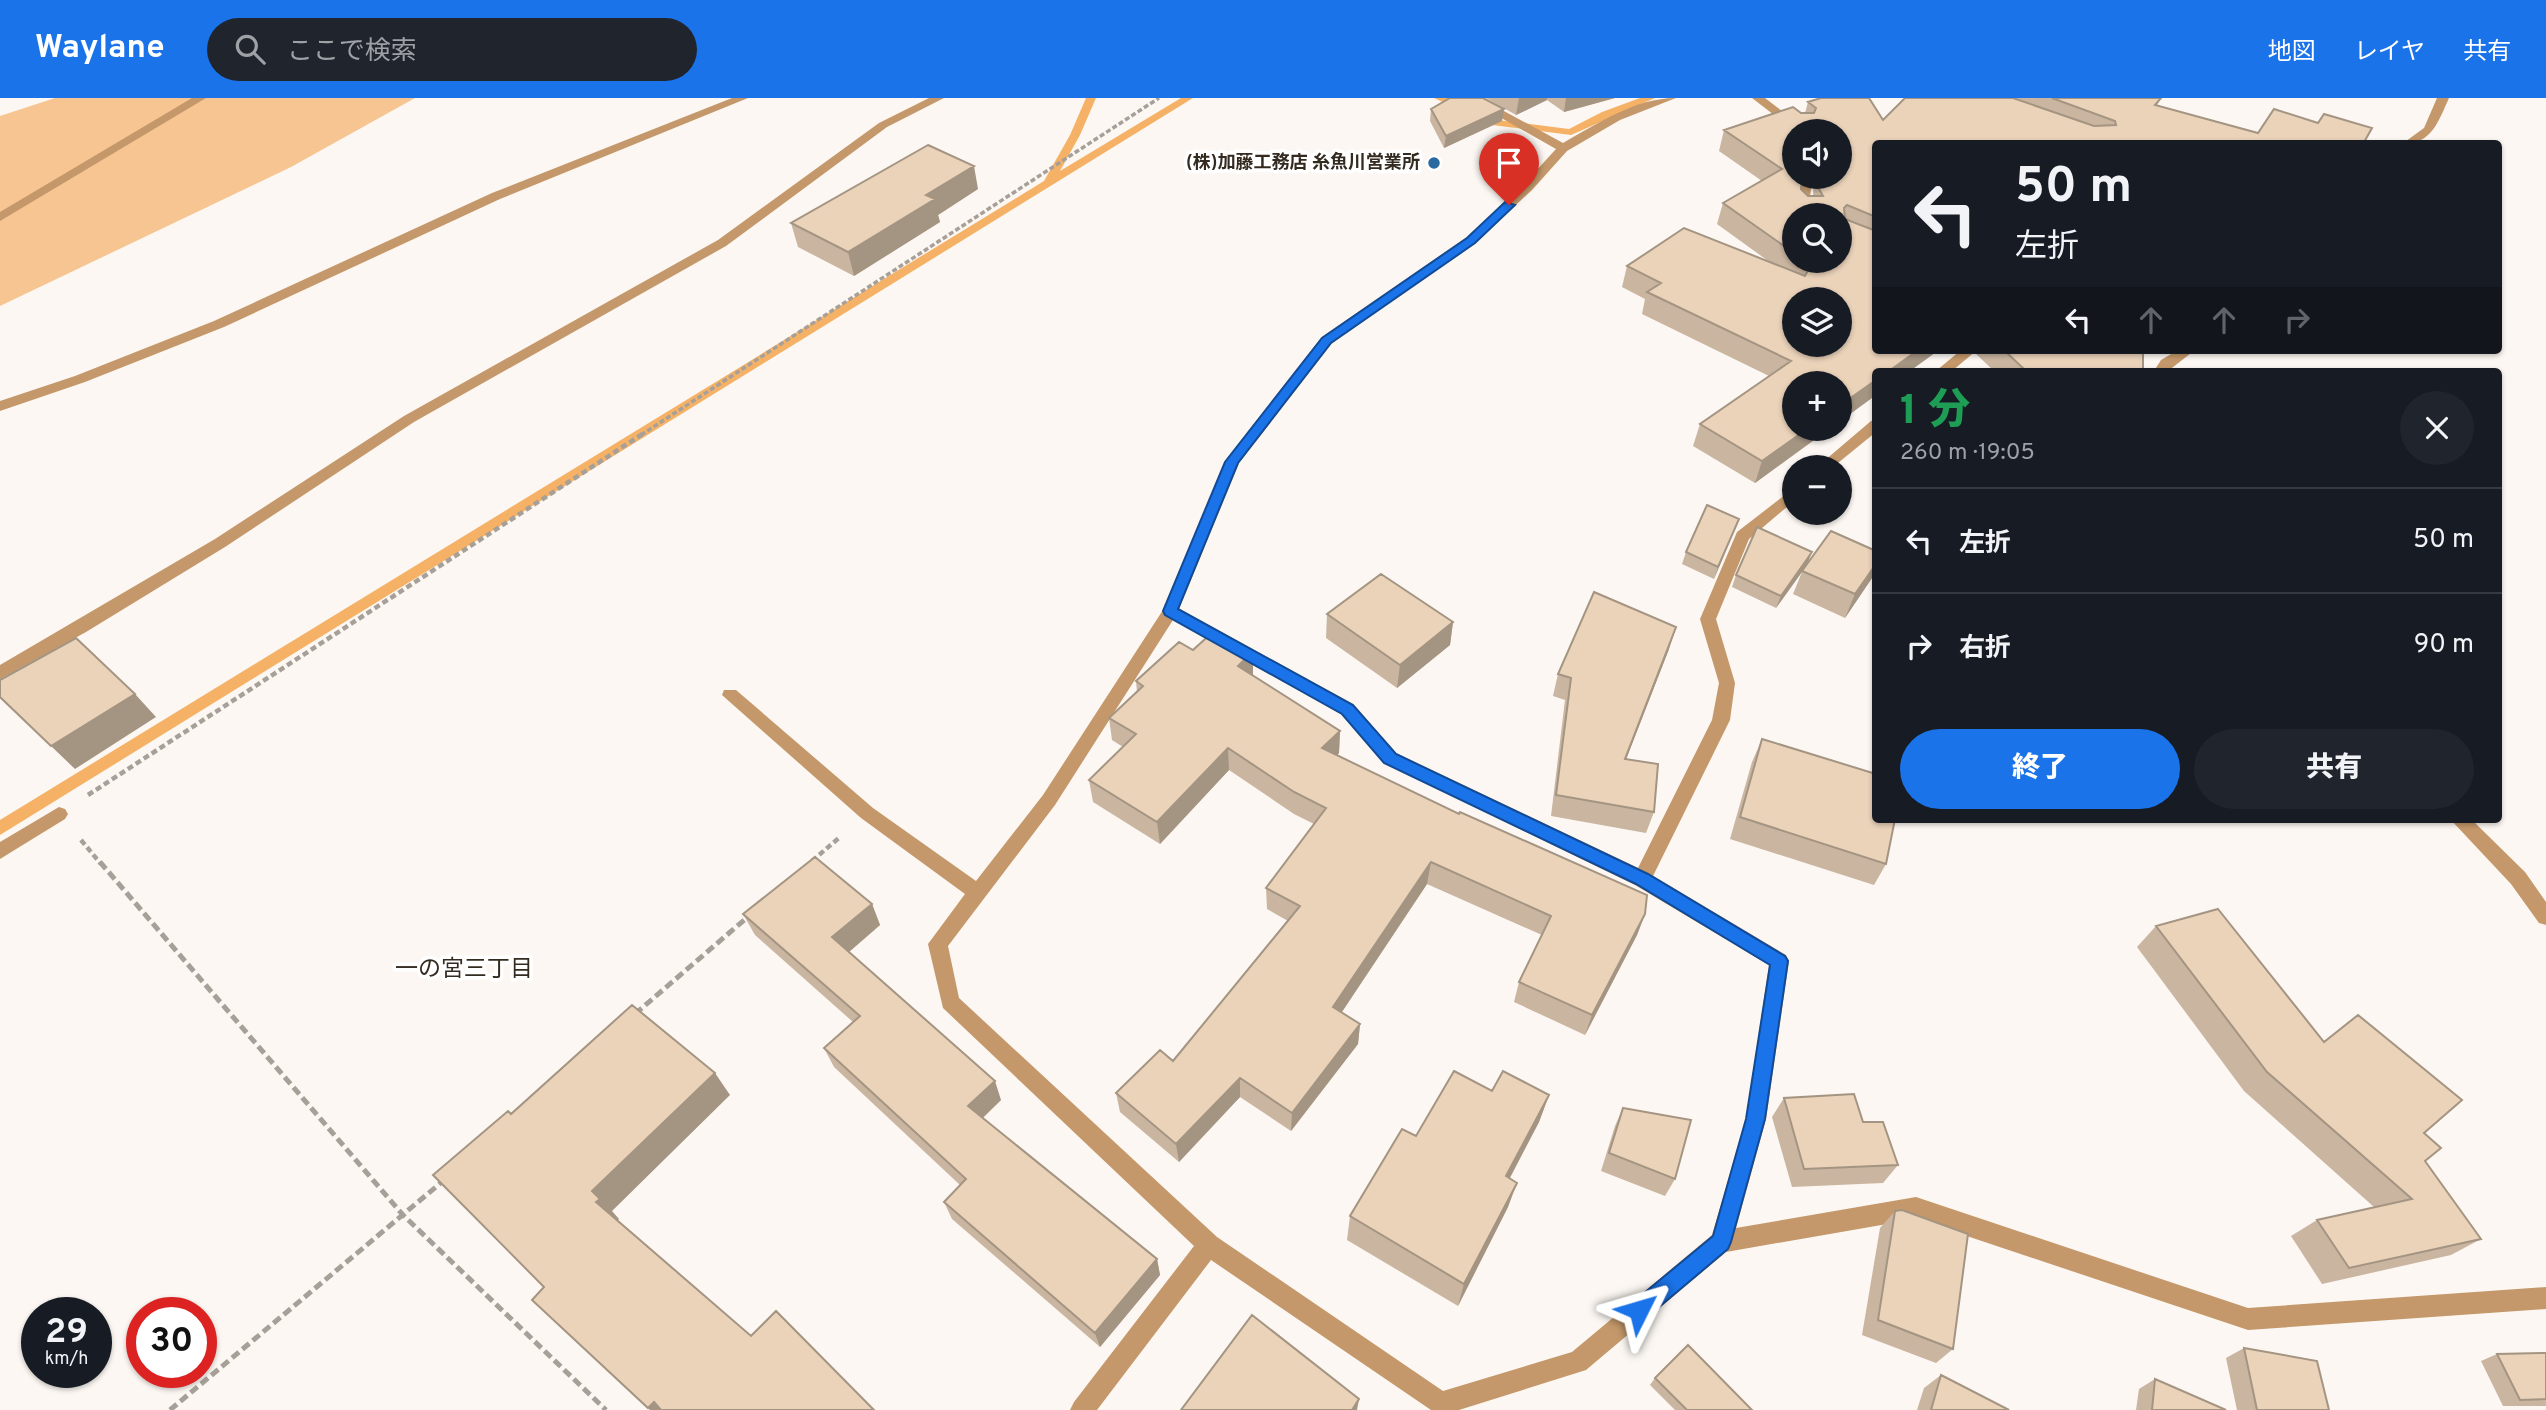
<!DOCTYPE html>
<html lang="ja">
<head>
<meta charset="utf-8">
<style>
  :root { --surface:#171b24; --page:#20242c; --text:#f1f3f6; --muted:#9ea1a6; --line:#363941; --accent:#1a73e8 }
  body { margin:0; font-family:Overpass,"Noto Sans JP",sans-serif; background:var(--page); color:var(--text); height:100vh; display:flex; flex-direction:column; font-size:26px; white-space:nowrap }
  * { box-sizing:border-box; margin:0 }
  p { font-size:23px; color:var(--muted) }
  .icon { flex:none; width:38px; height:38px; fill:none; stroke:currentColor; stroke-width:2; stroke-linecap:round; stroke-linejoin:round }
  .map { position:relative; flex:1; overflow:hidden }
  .side { position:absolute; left:1872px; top:270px; width:630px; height:455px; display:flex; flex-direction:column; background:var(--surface); border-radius:7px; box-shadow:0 2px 5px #0004 }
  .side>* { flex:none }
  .guide { position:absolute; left:1872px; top:42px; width:630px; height:214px; border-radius:7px; box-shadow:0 2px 5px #0004; background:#171b24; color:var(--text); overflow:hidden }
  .buttons { position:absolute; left:1782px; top:21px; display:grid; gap:14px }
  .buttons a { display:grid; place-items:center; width:70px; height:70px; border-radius:50%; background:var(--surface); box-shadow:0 2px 5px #0004; font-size:35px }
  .speed { position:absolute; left:21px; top:1199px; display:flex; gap:14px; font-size:35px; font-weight:700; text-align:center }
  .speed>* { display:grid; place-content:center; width:91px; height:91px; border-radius:50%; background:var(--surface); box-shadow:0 2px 5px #0004; line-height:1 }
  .speed small { font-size:18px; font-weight:400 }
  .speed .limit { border:10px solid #d22; background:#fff; color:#111 }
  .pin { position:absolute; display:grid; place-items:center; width:60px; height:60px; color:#fff; margin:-72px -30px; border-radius:50% 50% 50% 0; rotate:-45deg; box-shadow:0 0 7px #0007 }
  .pin .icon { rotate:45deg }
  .me { position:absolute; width:77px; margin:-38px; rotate:50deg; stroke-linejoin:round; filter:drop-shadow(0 0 5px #0008) }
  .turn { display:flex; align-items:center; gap:24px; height:147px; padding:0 28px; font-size:32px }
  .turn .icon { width:91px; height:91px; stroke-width:2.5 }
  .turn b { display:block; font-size:49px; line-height:60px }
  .lanes { display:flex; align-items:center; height:66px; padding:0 28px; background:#0003; justify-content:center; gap:35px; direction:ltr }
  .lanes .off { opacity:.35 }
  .round { display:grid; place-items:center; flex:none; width:74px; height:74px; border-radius:37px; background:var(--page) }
  .headline { display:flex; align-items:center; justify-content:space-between; height:119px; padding:0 28px }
  h1 { font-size:42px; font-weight:800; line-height:52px; color:#1e9e55 }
  .button { display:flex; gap:14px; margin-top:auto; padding:14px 28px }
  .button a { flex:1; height:80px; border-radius:42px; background:var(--accent); color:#fff; font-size:28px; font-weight:800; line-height:80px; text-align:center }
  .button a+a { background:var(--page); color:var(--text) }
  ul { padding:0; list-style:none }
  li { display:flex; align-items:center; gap:21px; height:105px; padding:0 28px; border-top:2px solid var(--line) }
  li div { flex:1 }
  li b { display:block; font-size:26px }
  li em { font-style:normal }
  header { display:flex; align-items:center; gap:42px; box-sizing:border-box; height:98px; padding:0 35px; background:var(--accent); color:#fff }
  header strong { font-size:33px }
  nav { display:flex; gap:38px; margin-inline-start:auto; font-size:24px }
  .search { width:490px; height:63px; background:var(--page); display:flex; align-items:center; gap:18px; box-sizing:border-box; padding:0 24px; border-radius:38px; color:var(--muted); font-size:26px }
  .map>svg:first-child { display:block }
</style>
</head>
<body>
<header>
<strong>Waylane</strong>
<div class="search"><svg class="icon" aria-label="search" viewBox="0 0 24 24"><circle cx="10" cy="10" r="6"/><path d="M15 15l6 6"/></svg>ここで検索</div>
<nav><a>地図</a><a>レイヤ</a><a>共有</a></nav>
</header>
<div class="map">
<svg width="2546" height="1312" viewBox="0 0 2546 1312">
  <rect width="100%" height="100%" fill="#fcf7f2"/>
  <!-- green -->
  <path fill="#f7c592" d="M55,0H415L291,69L0,208V18Z"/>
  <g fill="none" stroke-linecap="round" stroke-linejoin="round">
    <!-- stream -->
    <path fill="#f5b267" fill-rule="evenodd" d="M1086,0H1096L1080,37L1060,73L1181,0H1193L0,737V722L1044,83L1070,37Z
      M1434,0H1448L1498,22L1569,31L1602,14L1640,0H1655L1571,37L1492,27Z"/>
    <!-- path-far2 -->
    <path stroke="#a7a099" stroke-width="3.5" stroke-dasharray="5 2.5" stroke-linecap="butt" d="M641,337L1159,0"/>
    <!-- path-far1 -->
    <path stroke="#a7a099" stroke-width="4.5" stroke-dasharray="6 3.5" stroke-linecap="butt" d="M88,697L644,335
      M81,742L101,766
      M812,763L840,739"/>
    <!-- path -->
    <path stroke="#a7a099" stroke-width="5" stroke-dasharray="9 4.5" stroke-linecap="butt" d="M100,764L403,1117L606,1312
      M635,916L750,817
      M170,1312L443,1083"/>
    <!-- minor -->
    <path fill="#c4986a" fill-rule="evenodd" d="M192,0H206L0,123V114Z
      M732,0H748L500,101L224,229L85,284L0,313V303L75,278L214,223L492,95Z
      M929,0H944L887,29L726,148L414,324L225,449L86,534L0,581V567L215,441L404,318L718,142L879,25Z
      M1466,0H1480L1563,45C1597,26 1635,0 1676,0L1620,22L1567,53L1532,92L1475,145L1332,245L1239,365L1179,511L1353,606L1396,655L1638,770L1712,622L1719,585L1700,521L1737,434L1794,390V403L1749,441L1716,521L1735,585L1730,622L1653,778L1786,857L1789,863L1766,1021L1736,1130L1916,1099L2248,1210L2546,1189V1211L2248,1232L1916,1121L1726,1154L1586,1272L1459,1312H1431L1211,1162L1097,1312H1070L1074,1304L1194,1148L943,910L928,846L965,796L861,720L722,597L724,592H736L873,710L976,783L1043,697L1163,512L1227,361L1322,239L1467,139L1524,86L1556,51ZM1173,522L1341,616L1384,665L1635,787L1769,867L1746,1021L1712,1137L1572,1254L1443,1293L1217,1139L959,900L948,848L1055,707Z
      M1752,0H1765L1808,33H1795Z
      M2437,0H2449C2438,24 2432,46 2402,46L2424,30Z
      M1800,79H1812L1809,111L1814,117H1801L1797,112Z
      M1961,252H1977L1952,273H1936Z
      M2178,252H2195L2168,273H2154L2161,262Z
      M1876,321V334L1833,369H1817L1871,323Z
      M59,709L65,711L68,716L65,721L0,761V744Z
      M2450,721H2471L2525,774L2546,804V827L2539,825L2511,786Z"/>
  </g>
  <!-- wall -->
  <path fill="#cab5a0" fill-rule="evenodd" d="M1486,0H1615L1564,14L1547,2L1516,17Z
    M1905,0H2161L2157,7L2258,35L2363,46H1876V297L1755,385L1693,348L1700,326L1769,278L1642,216L1645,201L1622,189L1627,168L1771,165L1717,126L1723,105L1762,83L1719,53L1724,32L1805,15L1808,4L1883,22ZM1794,33H1839V79H1814L1813,98H1808L1801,91ZM1794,117L1839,163H1794Z
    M1431,11L1502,23L1444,50L1430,23Z
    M978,91L938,117L940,124L854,178L798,149L791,125Z
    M1978,252H2155L2153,255L2143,256V273H1994L1976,256Z
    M1739,421L1714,481L1682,466L1686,454Z
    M1876,425V436L1872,434Z
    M1876,453V471L1872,480L1845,520L1793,496L1802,474L1776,510L1732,489L1736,477Z
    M1327,516L1453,524L1450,547L1397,590L1326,540Z
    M1669,551L1626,661L1654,714L1646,735L1551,718L1565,602L1553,598L1558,576Z
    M1193,552L1253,553L1252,577L1340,633L1339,655L1337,658L1645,816L1637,837L1585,937L1514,904L1519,884L1542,837L1427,786L1341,915L1360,926L1358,946L1291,1033L1240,999L1179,1064L1120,1014L1116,995L1173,963L1288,823L1267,811L1266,790L1314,726L1294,716L1229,672L1160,746L1093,704L1089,682L1123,649L1112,642L1109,620L1137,594L1136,583Z
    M1762,641L1886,766L1874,787L1730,741L1752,664Z
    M872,806L880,827L849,854L1001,1002L983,1020L1157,1161L1160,1177L1100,1249L952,1121L944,1104L960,1087L834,969L824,950L853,924L755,837L743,816Z
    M2156,828L2324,944L2424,1035L2425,1063L2481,1141L2451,1157L2322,1186L2291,1138L2317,1122L2374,1109L2244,993L2137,849Z
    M1492,993L1549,997L1539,1024L1510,1080L1508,1109L1458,1208L1347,1142L1350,1118L1416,1038Z
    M1784,1000L1863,1024L1898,1067L1883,1085L1792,1089L1772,1019Z
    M1623,1010L1675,1081L1665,1098L1601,1073L1615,1028Z
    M1895,1113L1953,1251L1936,1265L1862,1237L1880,1130Z
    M2244,1250L2329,1312H2237L2226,1260Z
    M2546,1255V1308H2503L2481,1263L2497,1256Z
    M1941,1277L2009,1312H1917L1924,1290Z
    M1655,1280L1752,1312H1675L1650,1287Z
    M2155,1281L2226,1312H2136L2139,1291Z"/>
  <!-- shaded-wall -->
  <path fill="#a49482" d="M1519,0H1547V2L1516,17Z
    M1566,0H1615L1564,14Z
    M1504,11L1502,23L1444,50L1446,38Z
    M974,68L978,91L938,117L940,124L854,178L848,154L926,97Z
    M1918,252H1939L1910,273H1889Z
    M1876,282V297L1839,324V308Z
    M1807,331H1829L1755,385L1762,363Z
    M1739,421L1714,481L1718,469Z
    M1812,454L1807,467L1776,510L1781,498Z
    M1876,466V471L1872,480L1845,520L1855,496Z
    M1453,524L1450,547L1397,590L1400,567Z
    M1676,529L1669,551L1618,682L1625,661Z
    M1253,553V577L1238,591V568Z
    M135,596L156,619L75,671L51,648Z
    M1340,633L1339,655L1321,673L1322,650Z
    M1228,650L1229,672L1160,746L1157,724Z
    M1431,764L1427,786L1332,929L1333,909Z
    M872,806L880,827L842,860L832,839Z
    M1645,816L1637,837L1585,937L1592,917Z
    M1360,926L1358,946L1291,1033L1292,1015Z
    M715,975L730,997L612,1113L619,1121L616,1124L596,1104L592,1093Z
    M1240,980V999L1179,1064L1176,1046Z
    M995,983L1001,1002L975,1027L968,1008Z
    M1549,997L1539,1024L1498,1102L1506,1078Z
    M1517,1085L1508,1109L1458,1208L1464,1186Z
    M1157,1161L1160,1177L1100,1249L1095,1235Z
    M1359,1301L1357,1312H1352Z
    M654,1304L664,1312H650L648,1310Z"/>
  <!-- building -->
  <path fill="#ebd3ba" stroke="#a49482" stroke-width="2" fill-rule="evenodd" d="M1450,0H1483L1504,11L1446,38L1431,11Z
    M1821,0H1869L1883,22L1905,0H2013L2094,28L2116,27L2115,23L2052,0H2161L2155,7L2258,35L2274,11L2318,25L2324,16L2372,30L2363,46H1876V119L1847,107L1844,110L1845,121L1876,133V252H1918L1889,273H1876V282L1839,308V285H1794V331H1807L1762,363L1700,326L1791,263L1647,194L1661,185L1627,168L1684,130L1805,178L1811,167L1804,163H1839V117H1794V155L1723,105L1782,71L1724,32L1793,9L1801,15H1814L1816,10L1808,4ZM1794,33H1839V79H1819L1818,89L1823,98H1808L1801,91L1802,79H1794ZM1794,201H1839V247H1794Z
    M928,47L974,68L926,97L935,101L848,154L791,125Z
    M2004,252H2124L2131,254H2143V273H2049V272L2026,273Z
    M1707,407L1739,421L1718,469L1686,454Z
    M1757,429L1812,454L1781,498L1736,477Z
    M1831,433L1876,453V466L1855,496L1802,473Z
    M1381,476L1453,524L1400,567L1327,516Z
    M1594,494L1676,529L1625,661L1658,666L1654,714L1556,697L1571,580L1558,576Z
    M1215,532L1253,553L1238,568L1340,633L1322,650L1459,716L1460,714L1647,797L1645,816L1592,917L1519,884L1551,818L1431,764L1333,909L1360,926L1292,1015L1240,980L1176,1046L1116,995L1160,952L1173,963L1300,808L1266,790L1326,710L1294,694L1228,650L1157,724L1089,682L1136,636L1109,620L1143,588L1136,583L1179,544L1193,552Z
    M76,540L135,596L51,648L0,599V582Z
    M1762,641L1876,676V721H1895L1886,766L1740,719Z
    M815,759L872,806L832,839L995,983L968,1008L1157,1161L1095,1235L944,1104L966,1081L824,950L860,918L743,816Z
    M2218,811L2324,944L2358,917L2462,1002L2424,1035L2441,1050L2425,1063L2481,1141L2349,1170L2317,1122L2412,1101L2267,974L2156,828Z
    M632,907L715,975L592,1093L600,1101L596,1104L751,1238L776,1213L874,1312H661L654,1304L648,1310L532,1202L544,1189L433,1077L508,1013L511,1016Z
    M1454,973L1492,993L1503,973L1549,997L1506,1078L1517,1085L1464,1186L1350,1118L1402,1031L1416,1038Z
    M1854,996L1863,1024H1883L1898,1067L1804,1071L1784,1000Z
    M1623,1010L1691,1022L1675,1081L1609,1055Z
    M1902,1112L1968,1136L1953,1251L1878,1222L1895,1113Z
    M1252,1217L1359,1301L1352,1312H1181Z
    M1688,1247L1752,1312H1687L1655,1280Z
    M2244,1250L2317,1263L2329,1312H2257Z
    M2546,1255V1301L2520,1302L2497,1256Z
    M1941,1277L2009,1312H1931Z
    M2155,1281L2226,1312H2152Z"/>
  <!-- route -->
  <path fill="#1a73e8" stroke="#114b97" stroke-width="2" d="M1505,104L1515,107L1475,145L1331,245L1238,365L1178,511L1353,607L1396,656L1648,776L1785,858L1788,863L1765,1021L1731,1144L1728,1151L1646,1220L1639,1223L1632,1220L1629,1212L1632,1205L1713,1138L1746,1021L1770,867L1636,786L1384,665L1342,616L1165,517L1163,513L1225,364L1322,240L1467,140Z"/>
  <!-- markers -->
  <circle fill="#29699f" stroke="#fff" stroke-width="2.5" cx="1434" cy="65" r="7"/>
  <g text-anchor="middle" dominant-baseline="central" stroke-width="7" stroke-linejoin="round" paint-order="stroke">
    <!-- far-poi labels -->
    <g font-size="18" font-weight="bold" fill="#332a20" stroke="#fff" text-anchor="end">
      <text x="1420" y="65">(株)加藤工務店 糸魚川営業所</text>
    </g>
    <!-- neighbourhood labels -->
    <g font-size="23" fill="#332a20" stroke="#fff">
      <text x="464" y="872">一の宮三丁目</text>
    </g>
  </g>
</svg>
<div class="buttons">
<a><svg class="icon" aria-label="sound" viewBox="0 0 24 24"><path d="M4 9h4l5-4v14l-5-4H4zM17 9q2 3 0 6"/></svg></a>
<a><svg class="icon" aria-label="search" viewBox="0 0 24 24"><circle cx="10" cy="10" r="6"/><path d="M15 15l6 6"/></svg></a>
<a><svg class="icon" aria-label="layers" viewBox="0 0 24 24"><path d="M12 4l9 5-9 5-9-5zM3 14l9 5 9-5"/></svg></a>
<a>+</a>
<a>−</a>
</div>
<div class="speed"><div>29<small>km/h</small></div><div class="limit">30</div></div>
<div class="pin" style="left:1509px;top:107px;background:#d93025"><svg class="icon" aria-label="arrive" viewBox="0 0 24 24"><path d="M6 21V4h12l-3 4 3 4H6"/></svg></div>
<svg class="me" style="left:1639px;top:1212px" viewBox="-20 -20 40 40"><path d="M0-17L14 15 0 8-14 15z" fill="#1a73e8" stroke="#fff" stroke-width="4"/></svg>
<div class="guide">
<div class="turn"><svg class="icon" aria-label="left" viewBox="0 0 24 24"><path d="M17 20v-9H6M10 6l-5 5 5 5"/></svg><div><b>50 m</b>左折</div></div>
<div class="lanes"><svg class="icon" aria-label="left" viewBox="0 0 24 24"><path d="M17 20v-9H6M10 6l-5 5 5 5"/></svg><svg class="icon off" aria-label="ahead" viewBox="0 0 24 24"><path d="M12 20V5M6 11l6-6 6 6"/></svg><svg class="icon off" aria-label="ahead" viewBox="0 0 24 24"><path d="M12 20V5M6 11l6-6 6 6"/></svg><svg class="icon off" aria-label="right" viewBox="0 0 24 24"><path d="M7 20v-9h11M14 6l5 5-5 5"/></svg></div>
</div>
<section class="side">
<div class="headline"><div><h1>1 分</h1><p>260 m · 19:05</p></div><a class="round"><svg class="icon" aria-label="close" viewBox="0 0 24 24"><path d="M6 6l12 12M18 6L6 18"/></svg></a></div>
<ul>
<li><svg class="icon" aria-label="left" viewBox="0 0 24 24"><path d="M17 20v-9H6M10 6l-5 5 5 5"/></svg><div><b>左折</b></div><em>50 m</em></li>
<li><svg class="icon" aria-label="right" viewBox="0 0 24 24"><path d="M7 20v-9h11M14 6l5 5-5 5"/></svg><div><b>右折</b></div><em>90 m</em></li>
</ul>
<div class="button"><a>終了</a><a>共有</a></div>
</section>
</div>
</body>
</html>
